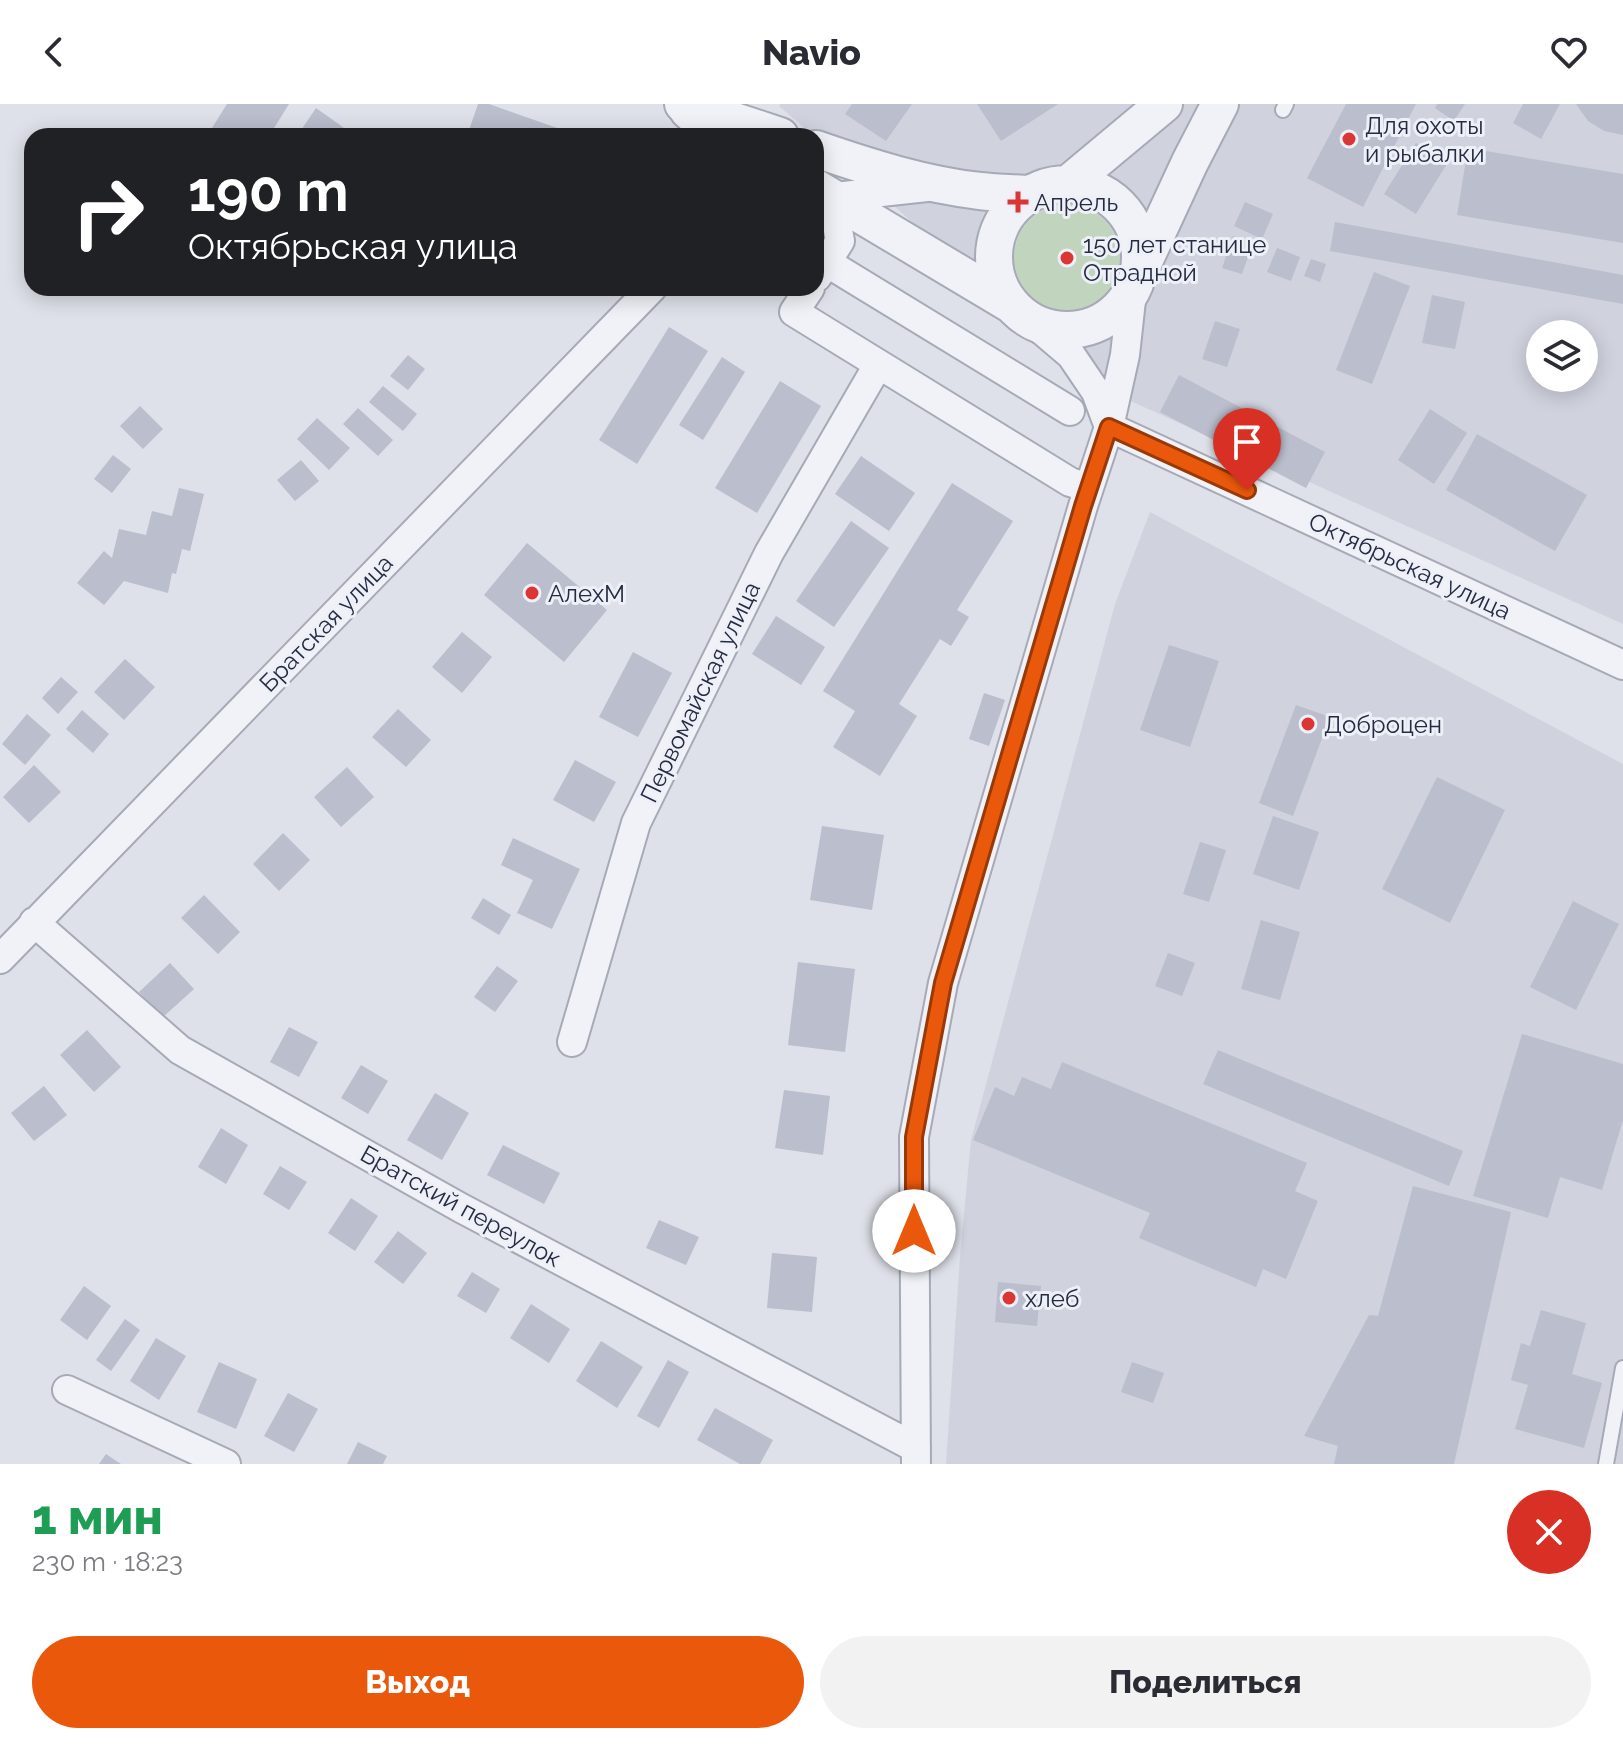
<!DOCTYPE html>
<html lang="ru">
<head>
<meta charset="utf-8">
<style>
  :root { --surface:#fff; --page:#f2f2f3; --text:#2b2b33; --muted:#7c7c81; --accent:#ea580c }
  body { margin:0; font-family:Raleway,sans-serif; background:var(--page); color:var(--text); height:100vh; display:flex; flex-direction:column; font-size:30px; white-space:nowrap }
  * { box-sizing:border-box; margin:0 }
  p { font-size:26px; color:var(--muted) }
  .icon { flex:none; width:44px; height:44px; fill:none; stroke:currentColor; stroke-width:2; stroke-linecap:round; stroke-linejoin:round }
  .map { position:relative; height:1360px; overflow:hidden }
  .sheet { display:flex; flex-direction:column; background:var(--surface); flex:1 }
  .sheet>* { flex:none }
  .hud { position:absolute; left:24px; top:24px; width:800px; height:168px; border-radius:24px; box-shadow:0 4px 20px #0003; background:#202124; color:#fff; overflow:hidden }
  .buttons { position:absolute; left:1526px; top:216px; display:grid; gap:16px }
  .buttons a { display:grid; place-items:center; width:72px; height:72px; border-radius:50%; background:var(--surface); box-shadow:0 4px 20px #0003; font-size:40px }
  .pin { position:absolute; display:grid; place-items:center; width:68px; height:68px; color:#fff; margin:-82px -34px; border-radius:50% 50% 50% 0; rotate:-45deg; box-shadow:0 0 8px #0007 }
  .pin .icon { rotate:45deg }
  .me { position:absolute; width:88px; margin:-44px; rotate:0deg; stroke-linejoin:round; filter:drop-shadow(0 0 6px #0008) }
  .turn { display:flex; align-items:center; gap:28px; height:168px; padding:0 32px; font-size:36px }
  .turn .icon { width:104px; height:104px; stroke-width:2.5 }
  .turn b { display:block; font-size:56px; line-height:68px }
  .round { display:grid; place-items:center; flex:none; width:84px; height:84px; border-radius:42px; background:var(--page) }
  .summary { display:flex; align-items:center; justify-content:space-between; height:136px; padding:0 32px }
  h1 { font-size:48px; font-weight:800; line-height:60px; color:#1e9e55 }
  .cta { display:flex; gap:16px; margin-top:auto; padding:16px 32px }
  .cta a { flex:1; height:92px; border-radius:48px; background:var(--accent); color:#fff; font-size:32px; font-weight:800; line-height:92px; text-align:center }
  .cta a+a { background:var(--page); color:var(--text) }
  header { display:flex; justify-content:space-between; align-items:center; height:104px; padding:0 32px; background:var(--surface); font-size:36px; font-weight:800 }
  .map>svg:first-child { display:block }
</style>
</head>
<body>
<header><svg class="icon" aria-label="back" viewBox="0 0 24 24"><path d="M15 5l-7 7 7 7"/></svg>Navio<svg class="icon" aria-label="heart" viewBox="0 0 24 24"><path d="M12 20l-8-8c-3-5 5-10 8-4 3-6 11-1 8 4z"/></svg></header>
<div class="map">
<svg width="1623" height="1360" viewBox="0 0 1623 1360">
  <rect width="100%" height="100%" fill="#dee1e9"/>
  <!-- built -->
  <path fill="#d0d3de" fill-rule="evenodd" d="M780,0H1623V520L1104,285L779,2ZM1540,230H1584V274H1540Z
    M1150,408L1623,660V1360H946L960,1152L971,1036L1115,500Z"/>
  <!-- green -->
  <path fill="#c0d4be" d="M1014 154a53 53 0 1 1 106 0a53 53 0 1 1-106 0Z"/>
  <!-- building -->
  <path fill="#babecd" d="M227,0H289L269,32H207Z
    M478,0H489L580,32H467Z
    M852,0H912L886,37L845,10Z
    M977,0H1058L1001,37Z
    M1346,0H1416L1363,103L1307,74Z
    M1437,0H1465L1454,17L1435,4Z
    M1523,0H1560L1541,35L1513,19Z
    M1576,0H1623V31L1604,27L1588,17Z
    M316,4L347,26L343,32H297Z
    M1416,39L1448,58L1416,110L1384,90Z
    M1468,44L1623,70V139L1457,111Z
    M1245,98L1273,110L1262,135L1234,122Z
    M1335,118L1623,171V200L1330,147Z
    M1233,132L1253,139L1242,170L1222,164Z
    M1277,144L1300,153L1291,177L1267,168Z
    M1311,155L1326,160L1320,178L1304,172Z
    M1374,168L1410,182L1372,280L1336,266Z
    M1432,191L1465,198L1455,245L1422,239Z
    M1215,217L1240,225L1227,263L1202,255Z
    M669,223L708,247L637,360L599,336Z
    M408,251L425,265L408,286L390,272Z
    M722,253L745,268L703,336L679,321Z
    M1179,271L1325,348L1306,384L1160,308Z
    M780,277L821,302L757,409L715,384Z
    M383,282L417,310L403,327L369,298Z
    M140,302L163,325L143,345L120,322Z
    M358,304L393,336L378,352L343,320Z
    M1430,305L1467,329L1434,380L1398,356Z
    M317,314L350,344L329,366L297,335Z
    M1477,330L1587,391L1555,447L1446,386Z
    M113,351L131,365L112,389L94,375Z
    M861,352L915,389L889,427L835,390Z
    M301,356L319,377L295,397L277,376Z
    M952,379L1013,417L957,506L969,513L951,542L940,535L899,600L917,612L880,672L833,643L855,607L823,587Z
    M179,384L204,390L190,447L182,445L176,470L172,469L168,489L124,477L104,501L77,479L104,447L112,454L119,425L146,431L152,407L172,412Z
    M851,417L889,444L834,523L796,497Z
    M527,439L607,506L564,558L484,491Z
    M776,512L825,543L801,581L752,550Z
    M462,528L492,553L462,589L432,563Z
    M1169,541L1219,557L1190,643L1140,626Z
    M633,548L672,569L638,633L599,613Z
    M125,555L155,583L124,616L94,588Z
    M61,573L78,588L58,610L42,594Z
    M984,589L1005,596L989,642L969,635Z
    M1296,601L1330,613L1293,712L1259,699Z
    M398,605L431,636L406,663L372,633Z
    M82,606L109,630L93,649L66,625Z
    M27,610L51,631L25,661L2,640Z
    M575,656L616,678L594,718L553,696Z
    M34,661L61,688L29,719L3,693Z
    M347,663L374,693L341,723L314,693Z
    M1437,673L1505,706L1450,819L1382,785Z
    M1273,712L1319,728L1299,786L1253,770Z
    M822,722L884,731L872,806L810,796Z
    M283,729L310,756L279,787L253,760Z
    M513,734L580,765L552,825L517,809L533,776L501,761Z
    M1200,738L1226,746L1209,798L1183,790Z
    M204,791L240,828L218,850L181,814Z
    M483,794L511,811L499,831L471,814Z
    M1573,797L1619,820L1576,906L1530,883Z
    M1261,816L1300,828L1280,896L1241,885Z
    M1168,849L1195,859L1182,892L1155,882Z
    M798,858L855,865L845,948L788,941Z
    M170,859L194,885L163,913L139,888Z
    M497,862L518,877L495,908L474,893Z
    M289,923L318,938L299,973L270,958Z
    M87,926L121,963L94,988L60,951Z
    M1522,930L1623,960V1016L1602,1086L1560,1073L1548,1114L1473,1092Z
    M1218,946L1463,1047L1449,1082L1203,980Z
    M1062,958L1307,1059L1295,1087L1318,1097L1286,1175L1263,1165L1256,1183L1139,1134L1150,1109L973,1036L995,983L1014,992L1022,973L1051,985Z
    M361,961L388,977L368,1010L341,994Z
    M44,982L67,1011L34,1037L11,1009Z
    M784,986L830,992L823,1051L775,1044Z
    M435,989L469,1009L442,1056L407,1036Z
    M221,1024L248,1041L226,1080L198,1063Z
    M503,1041L560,1069L544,1100L487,1071Z
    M280,1062L307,1078L289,1106L263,1090Z
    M1413,1082L1511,1108L1454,1360H1334L1338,1342L1304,1332L1369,1211L1378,1212Z
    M351,1094L378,1112L355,1147L328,1129Z
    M659,1116L699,1133L686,1161L646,1144Z
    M398,1127L427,1149L403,1180L374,1158Z
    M772,1149L817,1153L812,1208L767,1204Z
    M472,1168L500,1185L486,1209L457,1192Z
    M998,1178L1041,1182L1037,1222L995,1218Z
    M84,1182L111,1202L87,1236L60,1216Z
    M531,1200L570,1225L549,1259L510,1234Z
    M1541,1206L1586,1219L1572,1270L1602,1279L1584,1344L1515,1325L1528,1281L1511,1276L1521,1239L1530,1242Z
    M125,1215L140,1226L111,1267L96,1256Z
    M156,1234L186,1252L159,1296L130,1277Z
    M601,1237L643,1263L617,1304L576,1277Z
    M668,1256L689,1268L659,1324L637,1312Z
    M219,1258L257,1275L236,1325L197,1308Z
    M1132,1258L1164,1269L1153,1299L1121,1288Z
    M288,1289L318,1305L294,1348L264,1332Z
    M715,1304L773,1336L760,1360H740L697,1336Z
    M358,1338L387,1352L383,1360H347Z
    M106,1350L121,1360H99Z"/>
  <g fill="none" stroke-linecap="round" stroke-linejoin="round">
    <defs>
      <path id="service" d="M1283,6L1286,0
        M1606,1360L1623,1264"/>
      <path id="minor" d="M685,9L711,32
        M826,94L927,83
        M826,158L1070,307
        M817,173L840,137L832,93
        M810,184L794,208L1070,378L1089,384
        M1031,217L1071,251L1096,288L1109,323
        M1109,323L1623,561
        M34,818L180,946L461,1104L916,1344
        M0,855L652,184
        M572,938L636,719L769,449L878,261
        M67,1286L226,1360
        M916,1360L914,1033L943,879L1083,402L1109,323L1125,251L1132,187"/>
      <path id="tertiary" d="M683,0L780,32
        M816,45C868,63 925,81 980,87C997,89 1013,89 1030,90
        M1068,80L1164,0
        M994 153a73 73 0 1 1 146 0a73 73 0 1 1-146 0Z
        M816,84L1012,201
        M1140,166L1190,58L1220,0"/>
    </defs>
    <!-- service casing -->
    <use href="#service" stroke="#a6aab7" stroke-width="18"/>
    <!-- minor casing -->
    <use href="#minor" stroke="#a6aab7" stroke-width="32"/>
    <!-- tertiary casing -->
    <use href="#tertiary" stroke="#a6aab7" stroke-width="40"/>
    <!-- service -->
    <use href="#service" stroke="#f1f2f7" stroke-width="14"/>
    <!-- minor -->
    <use href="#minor" stroke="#f1f2f7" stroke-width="28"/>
    <!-- tertiary -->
    <use href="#tertiary" stroke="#f1f2f7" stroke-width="36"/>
  </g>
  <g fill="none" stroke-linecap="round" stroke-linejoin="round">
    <defs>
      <path id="route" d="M914,1127V1033L943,879L1083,402L1109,323L1247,386"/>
    </defs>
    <!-- route casing -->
    <use href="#route" stroke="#983908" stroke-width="20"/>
    <!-- route -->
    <use href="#route" stroke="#ea580c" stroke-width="14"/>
  </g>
  <!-- markers -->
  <g fill="#dc3535" stroke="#edf0f7" stroke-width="3">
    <circle cx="1349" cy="35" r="8"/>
    <path d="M1014 86h8v8h8v8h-8v8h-8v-8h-8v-8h8z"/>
    <circle cx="1067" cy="154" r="8"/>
    <circle cx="532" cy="489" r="8"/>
    <circle cx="1308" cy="620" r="8"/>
    <circle cx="1009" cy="1194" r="8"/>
  </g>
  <g text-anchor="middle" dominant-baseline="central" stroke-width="6" stroke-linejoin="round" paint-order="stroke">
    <!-- poi labels -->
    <g font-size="24" fill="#252b42" stroke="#edf0f7" text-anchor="start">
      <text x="1365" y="21">Для охоты<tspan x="1365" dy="28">и рыбалки</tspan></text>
      <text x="1034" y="98">Апрель</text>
      <text x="1083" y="140">150 лет станице<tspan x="1083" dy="28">Отрадной</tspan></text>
      <text x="548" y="489">АлехМ</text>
      <text x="1324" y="620">Доброцен</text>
      <text x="1025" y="1194">хлеб</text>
    </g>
    <!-- street labels -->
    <g font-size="24" fill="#252b42" stroke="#edf0f7">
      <text transform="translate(1410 462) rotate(25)">Октябрьская улица</text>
      <text transform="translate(326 519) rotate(-46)">Братская улица</text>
      <text transform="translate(700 588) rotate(-64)">Первомайская улица</text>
      <text transform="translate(461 1102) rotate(29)">Братский переулок</text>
    </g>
  </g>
</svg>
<div class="buttons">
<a><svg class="icon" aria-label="layers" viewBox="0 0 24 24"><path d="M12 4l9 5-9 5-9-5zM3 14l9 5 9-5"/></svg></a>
</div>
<div class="pin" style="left:1247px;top:386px;background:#d93025"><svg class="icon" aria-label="arrive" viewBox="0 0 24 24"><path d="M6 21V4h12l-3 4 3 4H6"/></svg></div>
<svg class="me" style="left:914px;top:1127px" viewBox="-20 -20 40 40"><circle r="19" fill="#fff"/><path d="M0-13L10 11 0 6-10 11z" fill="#ea580c"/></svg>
<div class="hud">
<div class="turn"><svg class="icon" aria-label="right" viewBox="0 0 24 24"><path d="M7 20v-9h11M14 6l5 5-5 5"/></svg><div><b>190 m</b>Октябрьская улица</div></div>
</div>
</div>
<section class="sheet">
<div class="summary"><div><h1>1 мин</h1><p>230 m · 18:23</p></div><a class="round" style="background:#d93025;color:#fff"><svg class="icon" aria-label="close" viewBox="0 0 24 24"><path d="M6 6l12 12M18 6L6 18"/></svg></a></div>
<div class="cta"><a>Выход</a><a>Поделиться</a></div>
</section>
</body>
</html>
